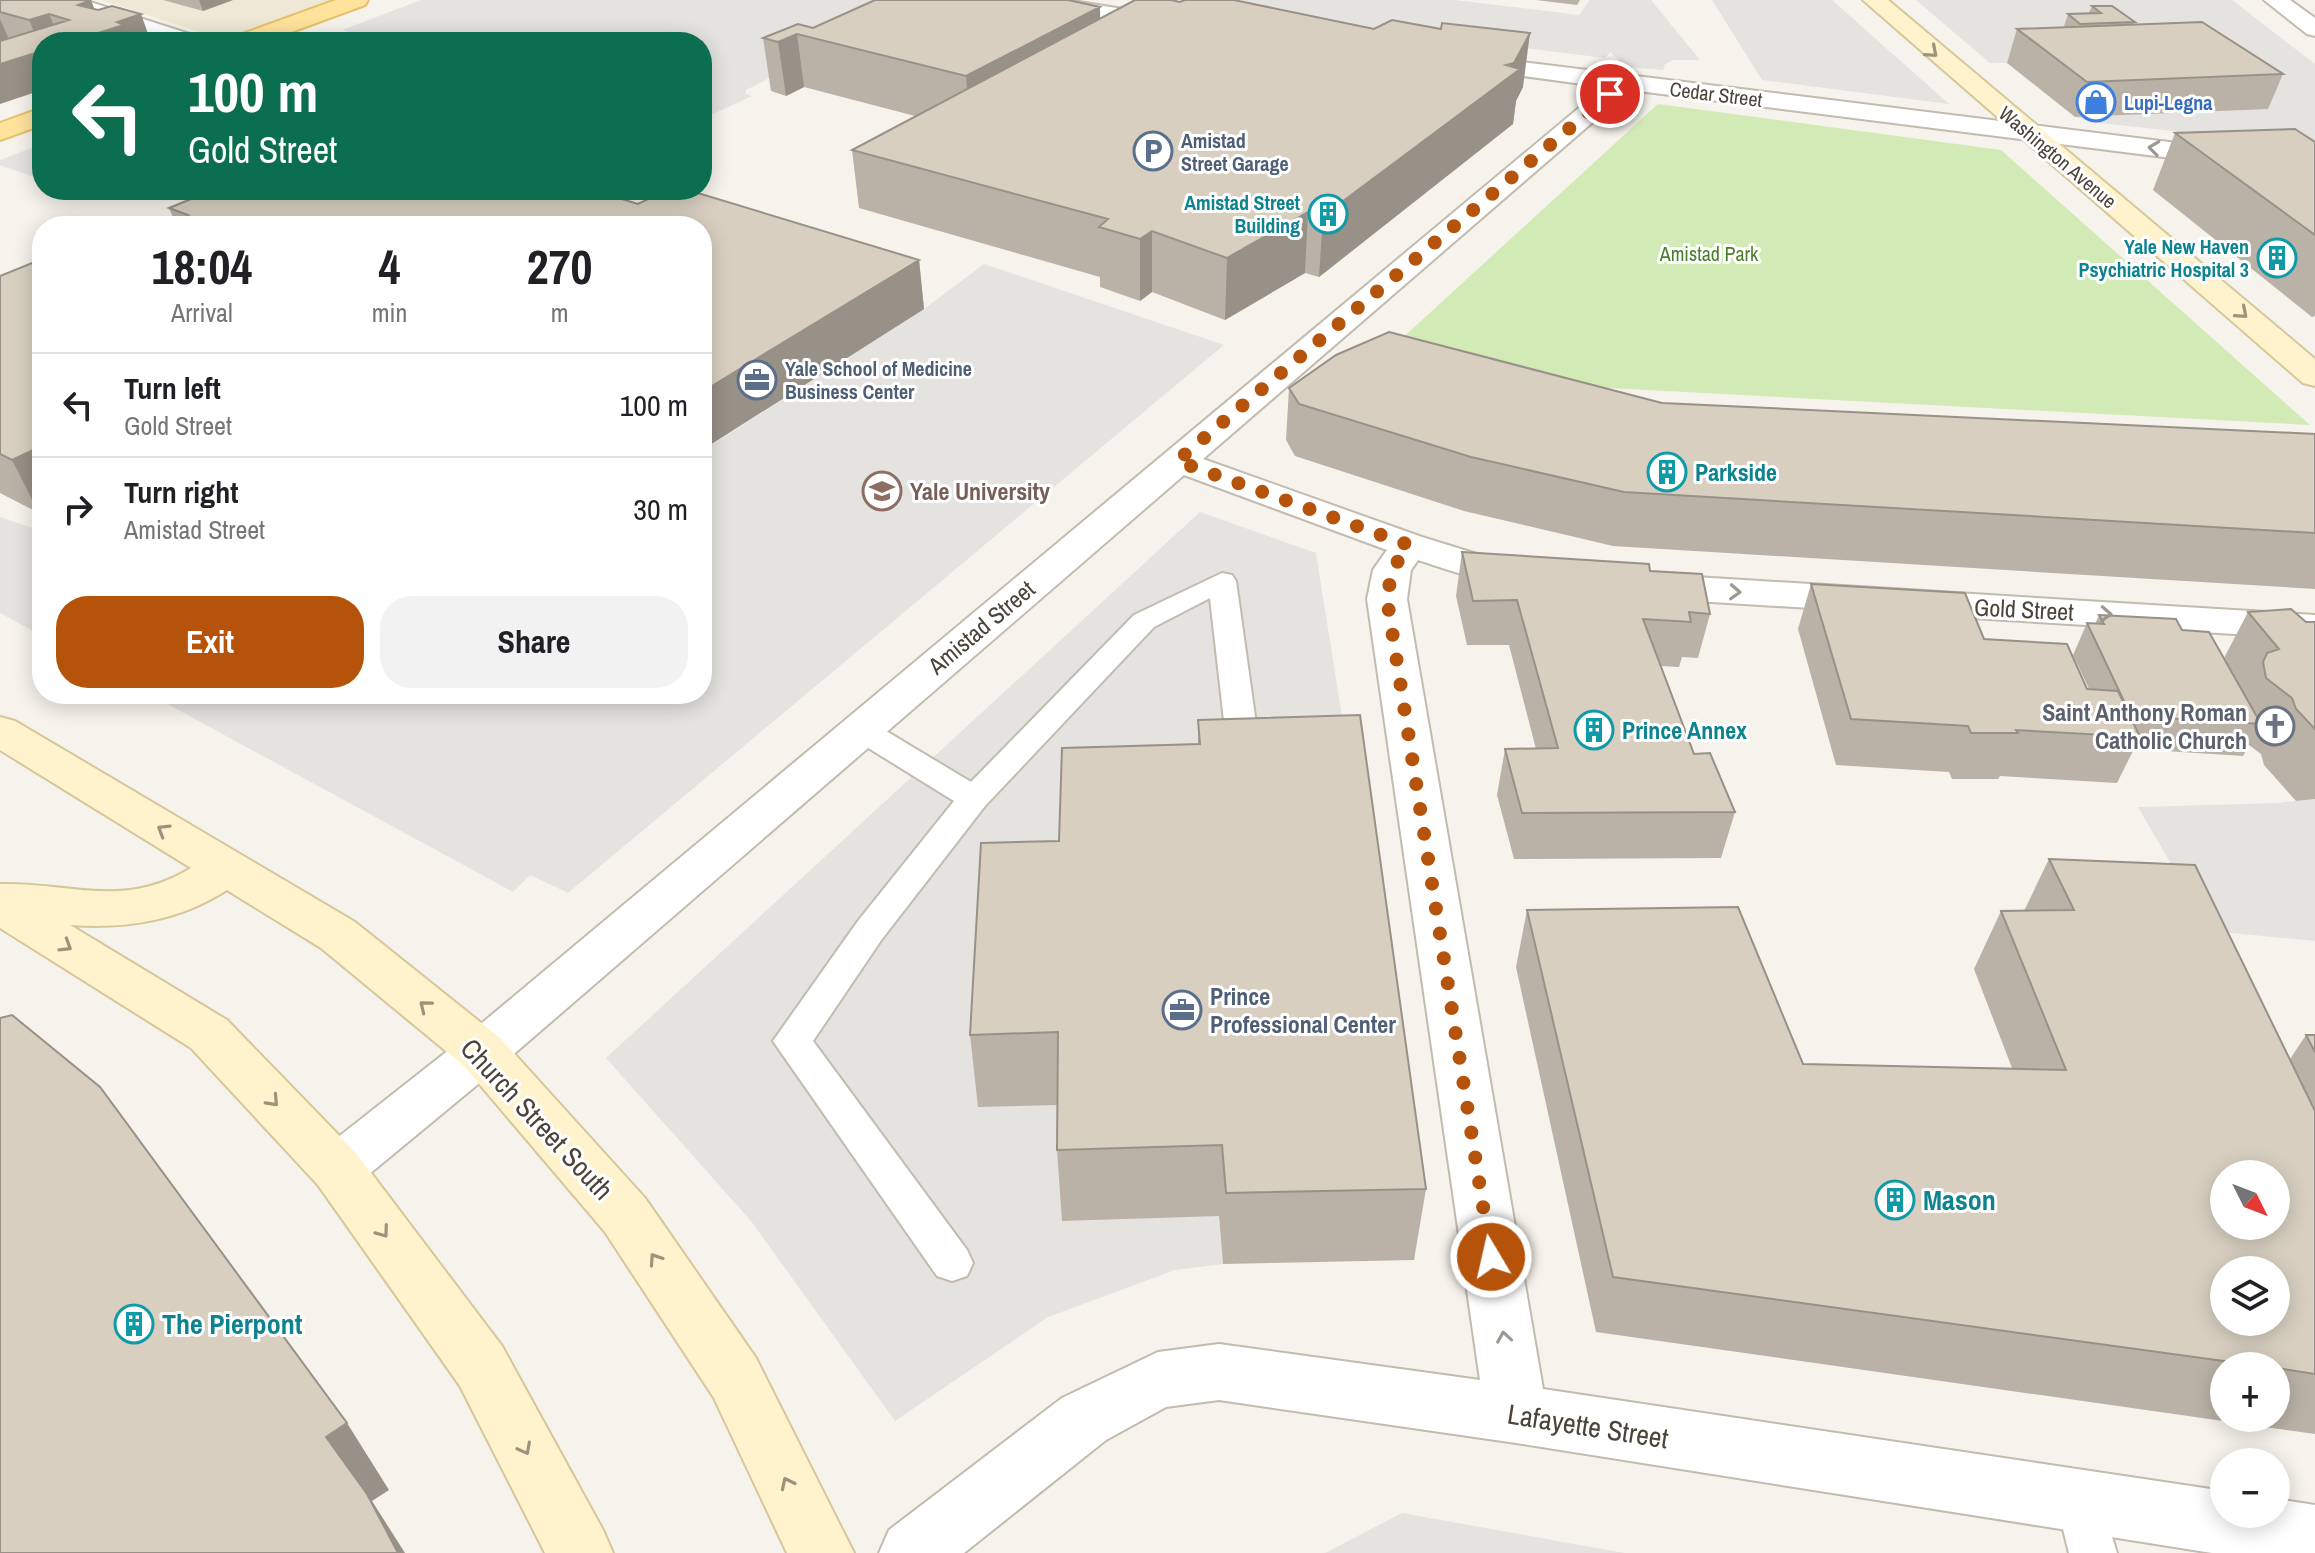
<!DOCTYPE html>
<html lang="en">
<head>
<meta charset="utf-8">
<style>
  :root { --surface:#fff; --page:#f2f2f2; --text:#202124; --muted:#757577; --line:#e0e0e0; --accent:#b45309 }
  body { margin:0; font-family:"Archivo Narrow",sans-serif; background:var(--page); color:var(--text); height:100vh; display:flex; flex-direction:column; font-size:30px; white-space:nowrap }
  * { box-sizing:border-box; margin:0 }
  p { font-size:26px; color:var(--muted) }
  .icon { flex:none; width:44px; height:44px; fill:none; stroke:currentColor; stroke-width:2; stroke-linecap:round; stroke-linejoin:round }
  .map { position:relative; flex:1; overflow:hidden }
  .panel { position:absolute; left:32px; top:216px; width:680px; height:488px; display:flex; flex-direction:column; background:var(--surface); border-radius:32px; box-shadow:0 4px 20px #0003 }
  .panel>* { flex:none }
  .hud { position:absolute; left:32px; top:32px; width:680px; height:168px; border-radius:32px; box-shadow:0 4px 20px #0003; background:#0b6e4f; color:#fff; overflow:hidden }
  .needle { width:52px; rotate:132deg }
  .controls { position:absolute; left:2210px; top:1160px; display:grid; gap:16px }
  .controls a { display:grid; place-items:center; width:80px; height:80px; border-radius:50%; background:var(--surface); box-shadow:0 4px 20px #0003; font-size:40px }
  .pin { position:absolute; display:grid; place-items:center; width:68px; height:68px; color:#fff; margin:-34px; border:4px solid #fff; border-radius:50%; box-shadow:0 2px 8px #0007 }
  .me { position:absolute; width:88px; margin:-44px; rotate:351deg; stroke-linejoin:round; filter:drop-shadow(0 0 6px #0008) }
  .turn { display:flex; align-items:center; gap:28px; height:168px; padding:0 24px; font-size:36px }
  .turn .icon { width:104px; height:104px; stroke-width:2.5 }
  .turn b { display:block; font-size:56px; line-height:68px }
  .eta { display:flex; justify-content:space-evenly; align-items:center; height:136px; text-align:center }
  .eta b { font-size:48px; font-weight:700; line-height:56px }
  .button { display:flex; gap:16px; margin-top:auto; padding:16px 24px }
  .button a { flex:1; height:92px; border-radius:32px; background:var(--accent); color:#fff; font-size:32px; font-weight:700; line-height:92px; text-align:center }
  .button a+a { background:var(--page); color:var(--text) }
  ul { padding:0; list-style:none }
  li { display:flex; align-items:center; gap:24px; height:104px; padding:0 24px; border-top:2px solid var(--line) }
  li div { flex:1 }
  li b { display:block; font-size:30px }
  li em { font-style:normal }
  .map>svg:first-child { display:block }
</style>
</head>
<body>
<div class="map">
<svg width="2315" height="1553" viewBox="0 0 2315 1553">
  <rect width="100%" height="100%" fill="#f6f3ec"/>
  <!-- education -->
  <path fill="#efe8d6" d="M101,0H357L242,42H230Z"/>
  <!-- green -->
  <path fill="#d2eab5" d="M1658,104L2001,150L2310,425L1382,376L1374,364Z"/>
  <!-- parking -->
  <path fill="#e5e3e0" d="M421,0H920L746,90L745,93L752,96L702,119V42H384L342,30Z
    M1181,0H1455L1579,15L1590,0H1651L1700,60H1673L1665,64L1663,70L1617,66L1619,60L1610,52L1605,58L1248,14L1234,17L1178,2Z
    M1712,0H1832L1949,104L1762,80Z
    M1916,0H2232L2315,64V147L2092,122L2075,117L2267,108L2007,63H1990Z
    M42,144V180L0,165V160Z
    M984,264L1224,345L568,893L530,875L513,892L149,694H702V451L924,309Z
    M1200,512L1316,553L1353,786L1062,1104L1219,1216L1223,1264L1175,1270L1048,1317L895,1421L751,1221L606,1058Z
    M0,517L42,531V636L0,613Z
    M2315,799V941L2210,931L2138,807L2277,803Z
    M1402,1513L1625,1553H1325Z"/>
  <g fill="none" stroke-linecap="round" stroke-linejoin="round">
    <defs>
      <path id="service" d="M1222,573L1232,575L1236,581L1258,738L1253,745L1242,748L1231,745L1226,738L1210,598L1154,627L985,806L882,939L813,1041L967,1250L973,1263L967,1276L952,1281L937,1276L773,1041L858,921L954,801L849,736L844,729L849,722L860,719L871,722L971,782L1134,615Z
        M2079,1478L2096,1485L2117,1553H2069L2056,1501L2062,1485Z"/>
      <path id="minor" d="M50,0H84L199,37L203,42H167L53,5Z
        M1013,0H1066L1167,16L1175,18L1178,23L1175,28L1167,30L1024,7Z
        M2264,0H2290L2315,18V36L2307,34Z
        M1466,55L2315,160V176L1630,90L1203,459L1422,537L1480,555L1533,564L1538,572L1533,580C1496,589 1453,571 1418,560L1411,570L1407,599L1543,1389L2224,1491V1514H2276V1499L2315,1505V1553H2212L1516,1443L1219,1400L1166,1407L1106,1440L964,1553H879L889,1530L1062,1398L1158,1352L1219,1344L1480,1380L1367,599L1373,570L1387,550L1184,475L500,1066L356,1185L337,1192L318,1185L310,1169L318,1153L464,1038L1604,87L1457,67L1454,62L1457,57Z
        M1647,574L2315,615V639L1647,598L1633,594L1628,586L1633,578Z"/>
      <path id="secondary" d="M1863,0H1888L2315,359V386L2303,383Z
        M0,717L15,721L355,922L500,1038L645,1198L756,1358L854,1553H787L714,1398L605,1232L464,1066L321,948L227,890C178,921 127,929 70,925L227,1020L356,1153L502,1346L603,1530L613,1553H545L460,1386L318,1185L191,1048L0,928V884C72,882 122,910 191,868L0,750Z"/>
      <path id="primary" d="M336,0H368L365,5L264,42H230L234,37Z
        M42,108V125L0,140V123Z"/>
    </defs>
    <!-- service casing -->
    <use href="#service" stroke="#c2bbae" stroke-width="4"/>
    <!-- minor casing -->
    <use href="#minor" stroke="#c2bbae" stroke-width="4"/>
    <!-- secondary casing -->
    <use href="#secondary" stroke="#d6c79b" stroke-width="4"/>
    <!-- primary casing -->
    <use href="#primary" stroke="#e6c16a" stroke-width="4"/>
    <!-- service -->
    <use href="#service" fill="#fff" fill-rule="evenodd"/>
    <!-- minor -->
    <use href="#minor" fill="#fff" fill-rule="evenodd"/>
    <!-- secondary -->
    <use href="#secondary" fill="#fff3cd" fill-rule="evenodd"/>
    <!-- primary -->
    <use href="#primary" fill="#ffe39c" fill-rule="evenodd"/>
  </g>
  <!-- wall -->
  <path fill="#bab2a6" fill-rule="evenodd" d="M0,0H90L0,104Z
    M163,0H233L203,11Z
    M1536,0H1580L1577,5Z
    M2092,6L2135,22L2134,24L2283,74L2268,109L2075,117L2007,63L2017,29L2065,27L2064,26L2068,14L2089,13Z
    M1100,7V19L1523,87L1516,101L1513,124L1319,277L1305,273L1225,320L1152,292L1140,301L1100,287V277L859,208L852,150L915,116L804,87L786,96L771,91L763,38L813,28Z
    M2175,133L2315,142V316L2312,317L2153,190Z
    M213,190H627L629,202L638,204L919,260L924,309L702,450V226L174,220L169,208Z
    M42,259V512L39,513L0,493V276Z
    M1289,388L1662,403L2315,434V589L1613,546L1464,511L1295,456L1286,440Z
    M1462,552L1650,571L1710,614L1698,658L1682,657L1679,667L1661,666L1694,754L1735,812L1721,858L1514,859L1497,795L1505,749H1536L1509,645H1467L1456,596Z
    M1811,584L1984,639L2089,689L2073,655L2087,623L2095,624L2099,615L2182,630L2224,658L2248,612L2306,622H2315V799L2296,801L2264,765L2261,754L2249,745L2243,756L2134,749L2117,783L2000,776L1998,779H1952L1949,772L1836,765L1798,629Z
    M1198,720L1426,1189L1414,1260L1223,1264L1219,1216L1062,1221L1057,1150V1105L978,1107L970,1035L1059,841L1198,744Z
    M2049,859L2290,1059L2306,1035H2315V1434L1596,1332L1516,967L1527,910L1803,1064L2012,1068L1974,969L2001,911H2024ZM2224,1366H2276V1418H2224Z"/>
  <!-- shaded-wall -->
  <path fill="#979187" d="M91,0L103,31L117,22L141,14L151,42H69L78,5Z
    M199,0H233L203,11Z
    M1100,7L1101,60L970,131L966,76Z
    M49,14L61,42H42V90L0,104V64L42,51L29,20Z
    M0,19L11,44L0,48Z
    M1530,33L1523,87L1516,101L1513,124L1319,277L1323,216L1506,65Z
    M797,34L804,87L786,96L778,42Z
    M586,190H627L632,217Z
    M1308,212L1305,273L1225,320L1227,258Z
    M1152,231V292L1140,301V239Z
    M919,260L924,309L702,450V392Z
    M42,446V512L39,513L12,460Z
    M347,1423L389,1490L372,1501L405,1553H398L326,1437Z"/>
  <!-- building -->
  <path fill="#d8cfc1" stroke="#979187" stroke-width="2" fill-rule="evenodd" d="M0,0H91L78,5L98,10L112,6L141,14L117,22L124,25L69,42H42V51L0,64V41L69,20L49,14L29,20L0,12Z
    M875,0H1068L1100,7L966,76L797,34L778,42L763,38L798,24L813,28Z
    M1135,0H1171L1180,2L1185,0H1234L1374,29L1392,20L1441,29L1442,23L1530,33L1514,63L1506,65L1520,69L1323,216L1308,212L1227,258L1152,231L1140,239L1099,227L1108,219L852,150Z
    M2092,6H2112L2135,22L2080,24L2068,14L2101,13Z
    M2202,22L2283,74L2087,82L2017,29Z
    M2295,129L2315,142V235L2175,133Z
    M213,190H592L638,204L667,190H688L919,260L702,392V226H161L188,215L169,208Z
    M42,259V446L12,460L0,454V276Z
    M1389,332L1662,403L2315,434V533L1624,492L1471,457L1299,404L1289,388L1336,355Z
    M1462,552L1649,564L1650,571L1702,574L1710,614L1689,612L1691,622L1643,619L1694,754L1710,753L1735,812L1522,813L1505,749L1558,748L1517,600L1473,601Z
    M1811,584L1965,593L1984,639L2067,644L2087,689L2118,691L2140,737L2016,730L2018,733H1971L1968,726L1851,719Z
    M2291,609L2306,622H2315V729L2296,709L2292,698L2266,678L2263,662L2267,653L2279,649L2248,612Z
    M2099,615L2176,619L2182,630L2209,632L2261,724L2131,716L2087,623L2104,624Z
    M1360,715L1426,1189L1226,1193L1222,1145L1057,1150L1058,1032L970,1035L981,843L1059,841L1062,748L1200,744L1198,720Z
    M2049,859L2195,865L2315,1111V1374L2276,1368V1366H2260L1613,1277L1527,910L1738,907L1803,1064L2066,1070L2001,911L2074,910ZM2224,1174H2276V1226H2224ZM2224,1270H2276V1322H2224Z
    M12,1015L100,1087L347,1423L326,1437L367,1494L398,1553H0V1018Z
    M2306,1035H2315V1052Z"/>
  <!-- one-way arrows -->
  <defs><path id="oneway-chevron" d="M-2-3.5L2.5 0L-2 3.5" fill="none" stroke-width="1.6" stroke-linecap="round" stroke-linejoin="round" transform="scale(2)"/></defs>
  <g stroke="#9c937c">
    <use href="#oneway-chevron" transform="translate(1932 52) rotate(41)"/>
    <use href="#oneway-chevron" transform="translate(2242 313) rotate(41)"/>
    <use href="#oneway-chevron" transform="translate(163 830) rotate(-149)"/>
    <use href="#oneway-chevron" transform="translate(66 946) rotate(32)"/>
    <use href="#oneway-chevron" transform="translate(425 1006) rotate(-141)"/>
    <use href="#oneway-chevron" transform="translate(273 1101) rotate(47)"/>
    <use href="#oneway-chevron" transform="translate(383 1232) rotate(54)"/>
    <use href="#oneway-chevron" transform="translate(655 1259) rotate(-124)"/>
    <use href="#oneway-chevron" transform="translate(525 1449) rotate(62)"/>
    <use href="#oneway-chevron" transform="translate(787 1483) rotate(-116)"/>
  </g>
  <g stroke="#9c9892">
    <use href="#oneway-chevron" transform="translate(2154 148) rotate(-173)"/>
    <use href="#oneway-chevron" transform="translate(1735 592) rotate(3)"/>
    <use href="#oneway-chevron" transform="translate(2106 614) rotate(3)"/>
    <use href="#oneway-chevron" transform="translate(1504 1337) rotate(-99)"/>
  </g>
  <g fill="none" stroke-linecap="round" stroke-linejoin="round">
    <!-- route -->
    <path stroke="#b45309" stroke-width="14" stroke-dasharray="0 25.2" d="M1491,1257L1387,599L1392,570L1409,545L1177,461L1610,94"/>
  </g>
  <!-- icons -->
  <defs>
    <symbol id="shop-ring" viewBox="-11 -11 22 22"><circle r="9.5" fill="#fff" stroke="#3f7fe0" stroke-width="1.5"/><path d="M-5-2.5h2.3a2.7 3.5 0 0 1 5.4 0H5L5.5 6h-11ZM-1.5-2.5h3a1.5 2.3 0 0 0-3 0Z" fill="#3f7fe0"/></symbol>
    <symbol id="parking-ring" viewBox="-11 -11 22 22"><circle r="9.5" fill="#fff" stroke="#5c6f8a" stroke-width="1.5"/><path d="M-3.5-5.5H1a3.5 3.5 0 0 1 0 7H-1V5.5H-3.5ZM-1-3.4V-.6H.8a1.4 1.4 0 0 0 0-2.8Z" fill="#5c6f8a"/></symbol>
    <symbol id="building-ring" viewBox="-11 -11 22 22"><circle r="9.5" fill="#fff" stroke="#0f9aa8" stroke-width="1.5"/><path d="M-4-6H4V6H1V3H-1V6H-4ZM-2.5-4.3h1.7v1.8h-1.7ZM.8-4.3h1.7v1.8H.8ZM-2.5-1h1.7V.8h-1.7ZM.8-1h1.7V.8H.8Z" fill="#0f9aa8"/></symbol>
    <symbol id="office-ring" viewBox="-11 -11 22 22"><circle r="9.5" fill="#fff" stroke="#5c6f8a" stroke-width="1.5"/><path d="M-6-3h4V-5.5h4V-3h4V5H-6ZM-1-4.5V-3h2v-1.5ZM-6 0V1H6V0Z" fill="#5c6f8a"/></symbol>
    <symbol id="university-ring" viewBox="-11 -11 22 22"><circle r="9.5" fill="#fff" stroke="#8d6e63" stroke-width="1.5"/><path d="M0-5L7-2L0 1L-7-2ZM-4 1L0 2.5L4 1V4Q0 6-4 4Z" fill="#8d6e63"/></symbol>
    <symbol id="church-ring" viewBox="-11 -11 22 22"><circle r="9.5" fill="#fff" stroke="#6b7280" stroke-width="1.5"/><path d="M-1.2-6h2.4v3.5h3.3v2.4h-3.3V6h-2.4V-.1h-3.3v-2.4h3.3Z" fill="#6b7280"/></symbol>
  </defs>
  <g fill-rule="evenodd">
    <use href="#shop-ring" x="2074" y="80" width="44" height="44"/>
    <use href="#parking-ring" x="1131" y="129" width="44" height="44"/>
    <use href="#building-ring" x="1306" y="192" width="44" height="44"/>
    <use href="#building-ring" x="2255" y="236" width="44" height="44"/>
    <use href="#office-ring" x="735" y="358" width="44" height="44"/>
    <use href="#building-ring" x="1645" y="450" width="44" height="44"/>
    <use href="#university-ring" x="860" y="469" width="44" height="44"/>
    <use href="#church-ring" x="2253" y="704" width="44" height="44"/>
    <use href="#building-ring" x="1572" y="708" width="44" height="44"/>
    <use href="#office-ring" x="1160" y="988" width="44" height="44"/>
    <use href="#building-ring" x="1873" y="1178" width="44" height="44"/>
    <use href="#building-ring" x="112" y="1302" width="44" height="44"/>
  </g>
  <g text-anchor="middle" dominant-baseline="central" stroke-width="6" stroke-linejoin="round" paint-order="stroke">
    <!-- far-street labels -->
    <g font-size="20" fill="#4b4439" stroke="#fff">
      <text transform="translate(1716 94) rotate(7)">Cedar Street</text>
      <text transform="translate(2058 157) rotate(40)">Washington Avenue</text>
    </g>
    <!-- far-shop labels -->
    <g font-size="20" font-weight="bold" fill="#366cbe" stroke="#fff" text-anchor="start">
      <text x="2124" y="102">Lupi-Legna</text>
    </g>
    <!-- far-service labels -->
    <g font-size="20" font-weight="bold" fill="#4e5e75" stroke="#fff" text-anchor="start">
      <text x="1181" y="140">Amistad<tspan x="1181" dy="23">Street Garage</tspan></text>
      <text x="785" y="368">Yale School of Medicine<tspan x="785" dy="23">Business Center</tspan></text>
    </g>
    <!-- far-culture labels -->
    <g font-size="20" font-weight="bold" fill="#0d838f" stroke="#fff" text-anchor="end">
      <text x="1300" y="202">Amistad Street<tspan x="1300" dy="23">Building</tspan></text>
      <text x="2249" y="246">Yale New Haven<tspan x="2249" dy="23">Psychiatric Hospital 3</tspan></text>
    </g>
    <!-- far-park labels -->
    <g font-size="20" fill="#4a7f2a" stroke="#fff">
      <text x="1709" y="253">Amistad Park</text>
    </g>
    <!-- culture labels -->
    <g font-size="24" font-weight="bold" fill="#0d838f" stroke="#fff" text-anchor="start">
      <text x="1695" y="472">Parkside</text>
      <text x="1622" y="730">Prince Annex</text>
    </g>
    <!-- education labels -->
    <g font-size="24" font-weight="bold" fill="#785e54" stroke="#fff" text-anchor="start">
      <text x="910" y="491">Yale University</text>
    </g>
    <!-- street labels -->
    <g font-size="24" fill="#4b4439" stroke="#fff">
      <text transform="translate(2024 609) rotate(3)">Gold Street</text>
      <text transform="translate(981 627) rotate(-40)">Amistad Street</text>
    </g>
    <!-- worship labels -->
    <g font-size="24" font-weight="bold" fill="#5b616d" stroke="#fff" text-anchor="end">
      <text x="2247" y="712">Saint Anthony Roman<tspan x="2247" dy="28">Catholic Church</tspan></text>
    </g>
    <!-- service labels -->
    <g font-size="24" font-weight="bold" fill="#4e5e75" stroke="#fff" text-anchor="start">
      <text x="1210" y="996">Prince<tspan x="1210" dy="28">Professional Center</tspan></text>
    </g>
    <!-- near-street labels -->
    <g font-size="28" fill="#4b4439" stroke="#fff">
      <text transform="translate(537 1119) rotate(47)">Church Street South</text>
      <text transform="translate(1588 1426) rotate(9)">Lafayette Street</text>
    </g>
    <!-- near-culture labels -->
    <g font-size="28" font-weight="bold" fill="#0d838f" stroke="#fff" text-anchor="start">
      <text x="1923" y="1200">Mason</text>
      <text x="162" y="1324">The Pierpont</text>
    </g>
  </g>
</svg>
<div class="controls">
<a><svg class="needle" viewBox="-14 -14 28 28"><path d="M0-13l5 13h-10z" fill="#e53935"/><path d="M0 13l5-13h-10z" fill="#757577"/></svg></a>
<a><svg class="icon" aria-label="layers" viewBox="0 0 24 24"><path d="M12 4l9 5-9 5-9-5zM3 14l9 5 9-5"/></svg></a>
<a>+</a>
<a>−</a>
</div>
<div class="pin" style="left:1610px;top:94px;background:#d93025"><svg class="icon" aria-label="arrive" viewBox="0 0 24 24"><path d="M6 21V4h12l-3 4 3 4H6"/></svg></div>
<svg class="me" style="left:1491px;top:1257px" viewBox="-20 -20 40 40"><circle r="17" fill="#b45309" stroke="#fff" stroke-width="3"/><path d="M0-11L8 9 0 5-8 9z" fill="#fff"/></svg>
<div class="hud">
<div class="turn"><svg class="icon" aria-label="left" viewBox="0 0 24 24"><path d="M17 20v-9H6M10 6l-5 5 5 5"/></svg><div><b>100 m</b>Gold Street</div></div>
</div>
<section class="panel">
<div class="eta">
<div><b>18:04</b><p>Arrival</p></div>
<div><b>4</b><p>min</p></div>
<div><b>270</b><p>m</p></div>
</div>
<ul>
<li><svg class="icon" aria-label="left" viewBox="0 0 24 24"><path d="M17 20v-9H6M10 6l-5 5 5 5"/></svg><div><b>Turn left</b><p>Gold Street</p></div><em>100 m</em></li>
<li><svg class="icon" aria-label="right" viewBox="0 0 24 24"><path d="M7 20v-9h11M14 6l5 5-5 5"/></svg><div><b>Turn right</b><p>Amistad Street</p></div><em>30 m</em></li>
</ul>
<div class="button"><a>Exit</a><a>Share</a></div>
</section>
</div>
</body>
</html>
